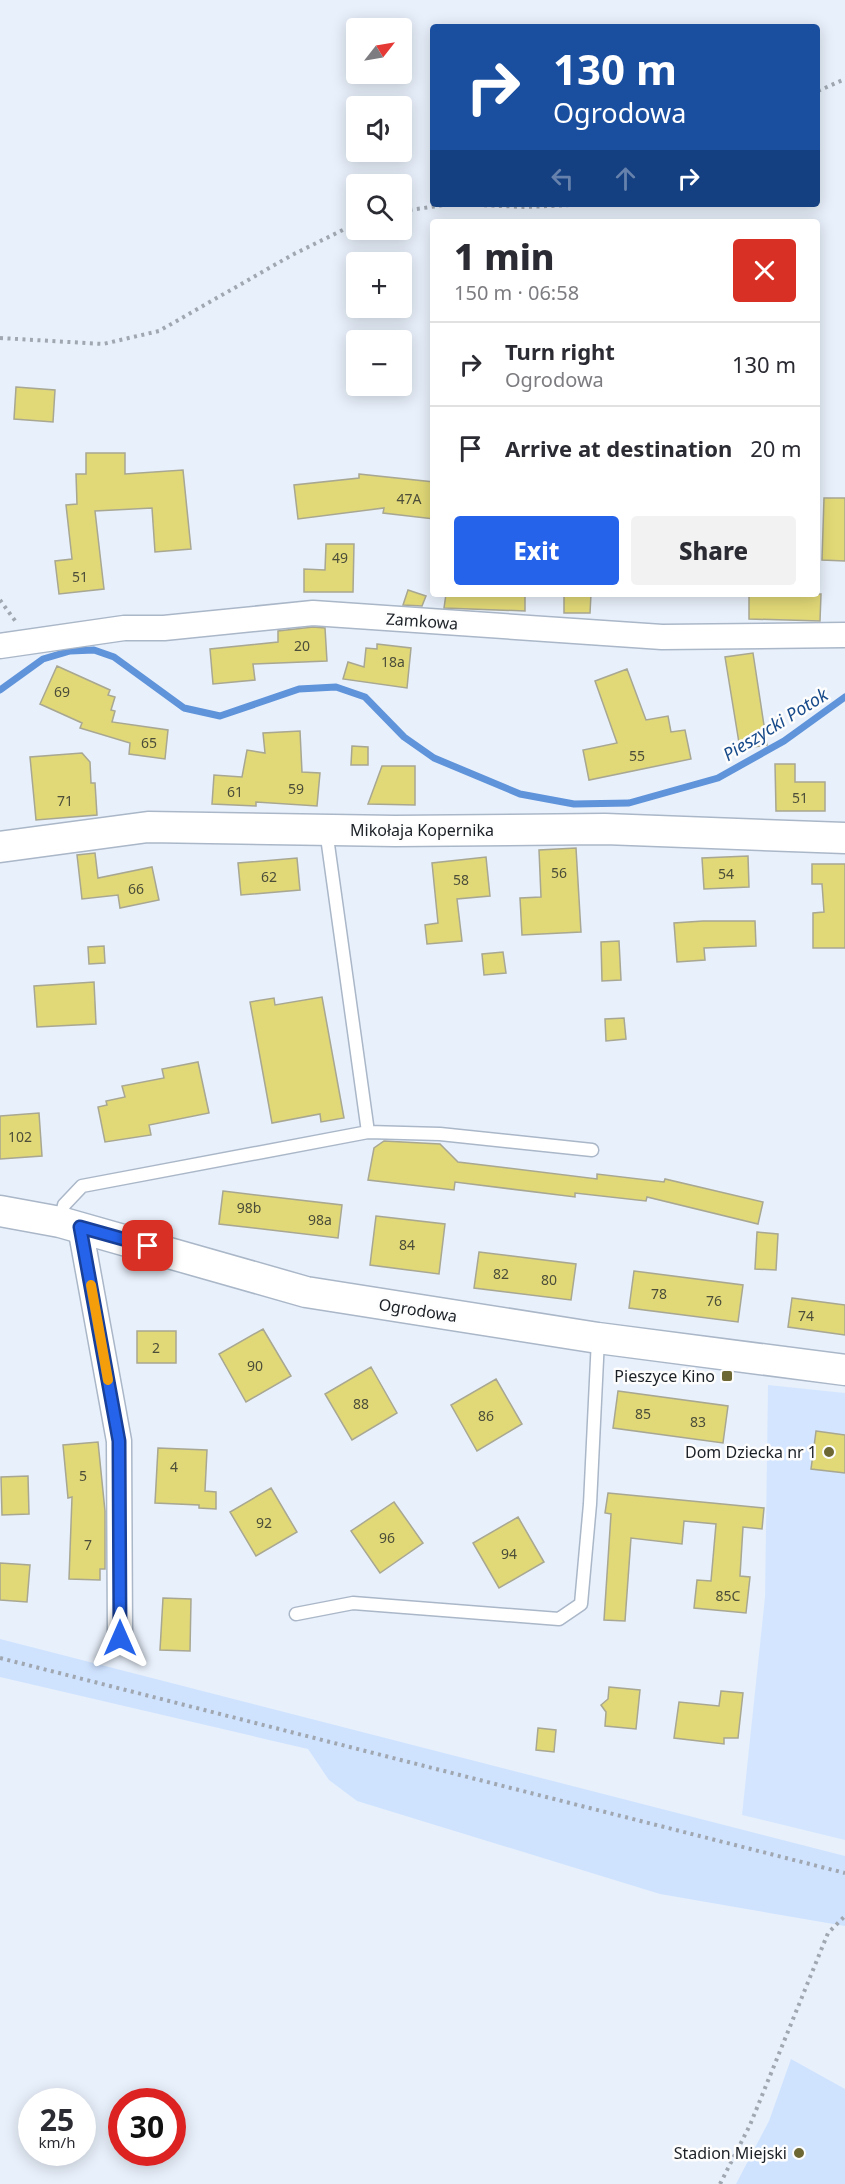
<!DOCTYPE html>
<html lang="en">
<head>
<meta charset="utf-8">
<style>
  :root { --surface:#fff; --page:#f2f2f3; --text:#2b2b33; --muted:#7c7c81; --line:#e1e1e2; --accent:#2563eb }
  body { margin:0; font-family:"Noto Sans",sans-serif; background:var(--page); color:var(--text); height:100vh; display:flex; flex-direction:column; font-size:22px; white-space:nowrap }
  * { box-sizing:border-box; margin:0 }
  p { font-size:20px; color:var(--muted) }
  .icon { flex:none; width:33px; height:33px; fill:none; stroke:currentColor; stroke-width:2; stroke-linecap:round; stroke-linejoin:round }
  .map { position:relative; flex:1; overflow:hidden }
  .panel { position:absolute; left:430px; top:219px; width:390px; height:378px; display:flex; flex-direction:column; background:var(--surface); border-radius:6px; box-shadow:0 3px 15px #0003 }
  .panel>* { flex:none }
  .hud { position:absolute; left:430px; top:24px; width:390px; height:183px; border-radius:6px; box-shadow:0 3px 15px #0003; background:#1a4fa0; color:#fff; overflow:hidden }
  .needle { width:39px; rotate:59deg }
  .buttons { position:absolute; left:346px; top:18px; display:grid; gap:12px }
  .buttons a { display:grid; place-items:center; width:66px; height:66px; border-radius:6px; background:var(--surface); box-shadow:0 3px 15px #0003; font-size:30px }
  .speed { position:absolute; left:18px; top:2088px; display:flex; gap:12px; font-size:30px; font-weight:700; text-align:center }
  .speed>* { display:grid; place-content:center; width:78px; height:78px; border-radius:50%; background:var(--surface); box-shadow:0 3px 15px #0003; line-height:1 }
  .speed small { font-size:15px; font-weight:400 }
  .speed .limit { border:9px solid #d22; background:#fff; color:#111 }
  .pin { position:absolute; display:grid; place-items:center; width:51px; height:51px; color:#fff; margin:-26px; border-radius:12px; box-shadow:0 3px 9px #0006 }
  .me { position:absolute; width:66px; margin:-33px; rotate:0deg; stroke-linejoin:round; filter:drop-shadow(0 0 4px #0008) }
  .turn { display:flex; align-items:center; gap:21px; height:126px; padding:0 24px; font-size:27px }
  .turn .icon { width:78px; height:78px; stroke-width:2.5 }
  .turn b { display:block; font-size:42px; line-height:51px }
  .lanes { display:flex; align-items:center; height:57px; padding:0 24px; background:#0003; justify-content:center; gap:30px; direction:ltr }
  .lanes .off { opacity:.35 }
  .round { display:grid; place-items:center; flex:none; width:63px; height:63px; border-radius:6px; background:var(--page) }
  .headline { display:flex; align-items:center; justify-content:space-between; height:102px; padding:0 24px }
  h1 { font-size:36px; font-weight:800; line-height:45px }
  .primary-button { display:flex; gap:12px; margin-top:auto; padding:12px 24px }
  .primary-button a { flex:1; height:69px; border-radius:6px; background:var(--accent); color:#fff; font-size:24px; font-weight:800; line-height:69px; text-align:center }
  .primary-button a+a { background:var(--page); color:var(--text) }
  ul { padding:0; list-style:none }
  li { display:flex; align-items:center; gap:18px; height:84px; padding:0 24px; border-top:2px solid var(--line) }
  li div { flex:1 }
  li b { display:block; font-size:22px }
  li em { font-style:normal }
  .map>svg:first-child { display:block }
</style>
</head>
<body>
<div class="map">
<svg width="845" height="2184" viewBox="0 0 845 2184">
  <rect width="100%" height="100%" fill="#e8f0fb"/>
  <!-- built -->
  <path fill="#d4e6ff" d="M768,1385L845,1393V1840L742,1815L765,1597Z"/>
  <!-- green -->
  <path fill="#cfe3ff" d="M0,1639L845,1856V1926L660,1894L357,1801L329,1780L308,1749L0,1677Z
    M791,2059L845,2089V2184H736L769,2121Z"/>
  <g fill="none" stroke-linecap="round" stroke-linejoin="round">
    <!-- stream -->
    <path stroke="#5f93da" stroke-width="7" d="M0,690L43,659L70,651L94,650L114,657L184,708L220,716L299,689L336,687L365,697L404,737L434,758L520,794L574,804L629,803L718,778L784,741L845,697"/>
  </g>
  <!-- building -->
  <path fill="#e1d877" stroke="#a8a792" stroke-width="1.5" d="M16,387L55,390L53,422L14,419Z
    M86,453H125V474L183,470L191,549L155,552L152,508L95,511L104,589L59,594L55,561L72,559L66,505L77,504L76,474H86Z
    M359,474L434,482V519L383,513L384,508L298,519L294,485L359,478Z
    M824,498H845V561L822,560Z
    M326,544H354L353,592H304V569L325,570Z
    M408,590L426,596L422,606L403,605Z
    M446,594H525V611L444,608Z
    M564,594H591L590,613H564Z
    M749,594H821L820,621L749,619Z
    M313,627L325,628L327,661L253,664L255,680L213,684L210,649L278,642V631Z
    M377,644L411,648L407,688L343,679L348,662L364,667L366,648L377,649Z
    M753,653L767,745L740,749L725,657Z
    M57,666L110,690L108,695L115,697L111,710L115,711L112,722L168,730L165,759L129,754L130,743L80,728L82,723L40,704Z
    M627,669L646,720L668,716L671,732L685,730L691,759L589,780L583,750L617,743L595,681Z
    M300,731L302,772L320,773L317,806L256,802V806L212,804L214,775L242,777L247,750L265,753L263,733Z
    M352,746L368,747V765H351Z
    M82,753L90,762L91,783H95L97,815L36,820L30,757Z
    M775,764H795V782H825V811H776Z
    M382,766H415V805L368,804Z
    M576,848L581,932L522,935L520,898L541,897L539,850Z
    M95,853L98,878L152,867L159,900L120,908L118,895L82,899L77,855Z
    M748,856L749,887L704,889L702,858Z
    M486,857L490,896L457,899L462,941L427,944L425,925L438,923L432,863Z
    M297,858L300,890L241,895L238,863Z
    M812,864H845V948H813V913L824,912L822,884H812Z
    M703,921H755L756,946L704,948L705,960L677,962L674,923Z
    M619,941L621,980L602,981L601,942Z
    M104,946L105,963L89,964L88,947Z
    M503,952L506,973L484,975L482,954Z
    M94,982L96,1024L37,1027L34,986Z
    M322,997L344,1118L321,1122L320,1114L272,1123L250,1002L274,998L275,1005Z
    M624,1018L626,1039L606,1041L605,1019Z
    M198,1062L209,1113L149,1125L151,1135L105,1142L98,1107L107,1105L106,1101L125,1097L122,1086L164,1078L162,1069Z
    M39,1113L42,1156L0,1159V1116Z
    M384,1141L440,1144L458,1162L597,1179V1174L664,1182L665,1179L763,1202L758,1224L647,1197L646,1201L575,1193V1197L455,1182L454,1190L368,1180L374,1148Z
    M223,1191L342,1205L338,1238L219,1224Z
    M376,1216L445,1224L439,1274L370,1265Z
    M757,1232L778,1234L776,1270L755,1269Z
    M479,1252L576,1264L571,1300L474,1288Z
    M634,1271L743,1285L738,1322L629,1308Z
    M792,1298L845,1305V1335L788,1327Z
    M263,1329L291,1376L246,1402L219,1354Z
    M137,1331H176V1363H137Z
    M371,1367L397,1413L352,1440L325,1394Z
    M496,1379L522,1424L477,1451L451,1405Z
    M618,1391L728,1406L723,1443L613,1428Z
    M816,1431L845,1435V1473L811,1469Z
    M98,1442L105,1511V1569H100V1580L69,1579L72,1497L68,1498L63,1445Z
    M158,1448L207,1450L205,1491L216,1492V1509L199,1508V1505L155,1503Z
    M28,1476L29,1514L2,1515L1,1477Z
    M271,1488L297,1532L256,1556L230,1512Z
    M608,1493L764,1508L762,1529L743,1527L740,1576L750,1577L746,1613L694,1608L697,1580L711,1581L716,1524L684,1521L682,1544L631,1538L625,1621L604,1620L611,1514L605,1513Z
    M394,1502L423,1543L380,1573L351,1531Z
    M518,1517L544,1562L499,1588L473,1543Z
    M0,1563L30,1565L27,1602L0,1600Z
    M163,1598L191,1599L190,1651L160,1650Z
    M609,1687L640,1690L636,1729L605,1726L606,1712L601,1705L608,1699Z
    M721,1691L743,1693L738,1738H724V1744L674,1738L679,1702L719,1706Z
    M538,1728L556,1730L554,1752L536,1750Z"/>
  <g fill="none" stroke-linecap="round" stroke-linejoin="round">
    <defs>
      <path id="service" d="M326,830L368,1132
        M60,1222L64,1205L82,1186L368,1132L440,1134L592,1150
        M296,1614L353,1603L559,1619L581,1604L590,1504L598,1339"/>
      <path id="minor" d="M0,646L124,628H164L313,613L662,637L845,635
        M80,1227L119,1441L120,1638"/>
      <path id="tertiary" d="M0,847L148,827L395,831L605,829L845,838
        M0,1211L60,1222L306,1292L598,1338L845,1370"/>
    </defs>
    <!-- service casing -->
    <use href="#service" stroke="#aab7c8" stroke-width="15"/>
    <!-- minor casing -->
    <use href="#minor" stroke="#aab7c8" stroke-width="27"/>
    <!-- tertiary casing -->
    <use href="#tertiary" stroke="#aab7c8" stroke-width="33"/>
    <!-- path -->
    <path stroke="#a0a7b0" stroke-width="4" stroke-dasharray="3 4.5" stroke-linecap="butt" d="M818,91L845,79
      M402,211L452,204L526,207L595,204
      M0,338L103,344L159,331L292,255L357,223
      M0,600L16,622
      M0,1658L845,1873
      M720,2184L750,2125L828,1933L845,1916"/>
    <!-- service -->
    <use href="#service" stroke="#fff" stroke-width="12"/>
    <!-- minor -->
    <use href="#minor" stroke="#fff" stroke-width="24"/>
    <!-- tertiary -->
    <use href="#tertiary" stroke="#fff" stroke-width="30"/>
  </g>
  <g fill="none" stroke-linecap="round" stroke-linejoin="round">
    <defs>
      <path id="route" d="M120,1638L119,1441L80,1227L148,1246"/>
    </defs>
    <!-- route casing -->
    <use href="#route" stroke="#184099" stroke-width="15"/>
    <!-- route -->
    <use href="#route" stroke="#2563eb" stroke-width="10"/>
    <!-- slow -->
    <path stroke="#f59e0b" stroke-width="10" d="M91,1285L108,1380"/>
  </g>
  <!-- markers -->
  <g fill="#6c6733" stroke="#fdfdfd" stroke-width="2">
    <rect x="721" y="1370" width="12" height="12" rx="3"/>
    <circle cx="829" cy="1452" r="6"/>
    <circle cx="799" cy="2153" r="6"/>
  </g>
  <g text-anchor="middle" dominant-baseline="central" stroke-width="5" stroke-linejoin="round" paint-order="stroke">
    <!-- number labels -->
    <g font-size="14" fill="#4c4e3a">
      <text x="409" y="498">47A</text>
      <text x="340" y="557">49</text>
      <text x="80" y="576">51</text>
      <text x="302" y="645">20</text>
      <text x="393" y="661">18a</text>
      <text x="62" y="691">69</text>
      <text x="149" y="742">65</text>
      <text x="637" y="755">55</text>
      <text x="296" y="788">59</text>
      <text x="235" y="791">61</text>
      <text x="800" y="797">51</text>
      <text x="65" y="800">71</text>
      <text x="559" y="872">56</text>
      <text x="726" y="873">54</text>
      <text x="269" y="876">62</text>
      <text x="461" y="879">58</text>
      <text x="136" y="888">66</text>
      <text x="20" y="1136">102</text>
      <text x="249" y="1207">98b</text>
      <text x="320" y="1219">98a</text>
      <text x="407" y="1244">84</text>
      <text x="501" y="1273">82</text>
      <text x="549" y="1279">80</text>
      <text x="659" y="1293">78</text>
      <text x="714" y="1300">76</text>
      <text x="806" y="1315">74</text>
      <text x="156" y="1347">2</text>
      <text x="255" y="1365">90</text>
      <text x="361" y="1403">88</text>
      <text x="643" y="1413">85</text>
      <text x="486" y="1415">86</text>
      <text x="698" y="1421">83</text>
      <text x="174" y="1466">4</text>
      <text x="83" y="1475">5</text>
      <text x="264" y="1522">92</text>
      <text x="387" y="1537">96</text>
      <text x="88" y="1544">7</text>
      <text x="509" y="1553">94</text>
      <text x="728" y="1595">85C</text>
    </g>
    <!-- street labels -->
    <g font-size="16" fill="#1b2026" stroke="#fdfdfd">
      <text transform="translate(422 621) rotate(4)">Zamkowa</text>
      <text x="422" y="830">Mikołaja Kopernika</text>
      <text transform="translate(418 1310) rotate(9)">Ogrodowa</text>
    </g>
    <!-- poi labels -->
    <g font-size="16" fill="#1b2026" stroke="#fdfdfd" text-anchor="end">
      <text x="715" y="1376">Pieszyce Kino</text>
      <text x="817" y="1452">Dom Dziecka nr 1</text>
      <text x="787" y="2153">Stadion Miejski</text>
    </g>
    <!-- water labels -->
    <g font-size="18" font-style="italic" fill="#174a8a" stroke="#fdfdfd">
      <text transform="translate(775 724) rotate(-32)">Pieszycki Potok</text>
    </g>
  </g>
</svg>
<div class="buttons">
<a><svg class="needle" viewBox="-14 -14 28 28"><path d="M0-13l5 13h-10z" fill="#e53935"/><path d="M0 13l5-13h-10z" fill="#7c7c81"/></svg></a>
<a><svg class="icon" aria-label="sound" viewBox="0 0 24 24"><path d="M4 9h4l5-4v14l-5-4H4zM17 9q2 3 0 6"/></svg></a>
<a><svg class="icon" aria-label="search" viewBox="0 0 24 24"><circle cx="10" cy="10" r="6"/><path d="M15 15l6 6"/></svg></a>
<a>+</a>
<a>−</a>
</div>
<div class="speed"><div>25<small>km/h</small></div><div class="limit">30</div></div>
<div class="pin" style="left:148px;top:1246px;background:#d93025"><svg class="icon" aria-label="arrive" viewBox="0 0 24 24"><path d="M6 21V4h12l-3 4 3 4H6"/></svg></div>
<svg class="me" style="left:120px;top:1638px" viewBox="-20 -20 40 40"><path d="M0-17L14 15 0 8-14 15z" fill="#2563eb" stroke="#fff" stroke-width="4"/></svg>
<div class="hud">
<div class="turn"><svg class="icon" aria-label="right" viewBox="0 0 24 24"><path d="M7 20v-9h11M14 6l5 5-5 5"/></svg><div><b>130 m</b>Ogrodowa</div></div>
<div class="lanes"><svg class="icon off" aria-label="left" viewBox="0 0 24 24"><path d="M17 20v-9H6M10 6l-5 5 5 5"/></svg><svg class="icon off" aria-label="ahead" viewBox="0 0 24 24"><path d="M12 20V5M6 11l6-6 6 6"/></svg><svg class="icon" aria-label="right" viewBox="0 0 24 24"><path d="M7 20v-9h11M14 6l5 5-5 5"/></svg></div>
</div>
<section class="panel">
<div class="headline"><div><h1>1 min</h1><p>150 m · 06:58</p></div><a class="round" style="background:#d93025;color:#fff"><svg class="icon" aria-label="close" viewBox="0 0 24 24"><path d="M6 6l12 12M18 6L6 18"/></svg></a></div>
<ul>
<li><svg class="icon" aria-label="right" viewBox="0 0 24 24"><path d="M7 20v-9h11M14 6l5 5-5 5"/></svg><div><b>Turn right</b><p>Ogrodowa</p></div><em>130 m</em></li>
<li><svg class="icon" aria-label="arrive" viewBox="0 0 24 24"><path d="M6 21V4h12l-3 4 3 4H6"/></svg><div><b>Arrive at destination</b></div><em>20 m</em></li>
</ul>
<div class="primary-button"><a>Exit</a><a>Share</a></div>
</section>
</div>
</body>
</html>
